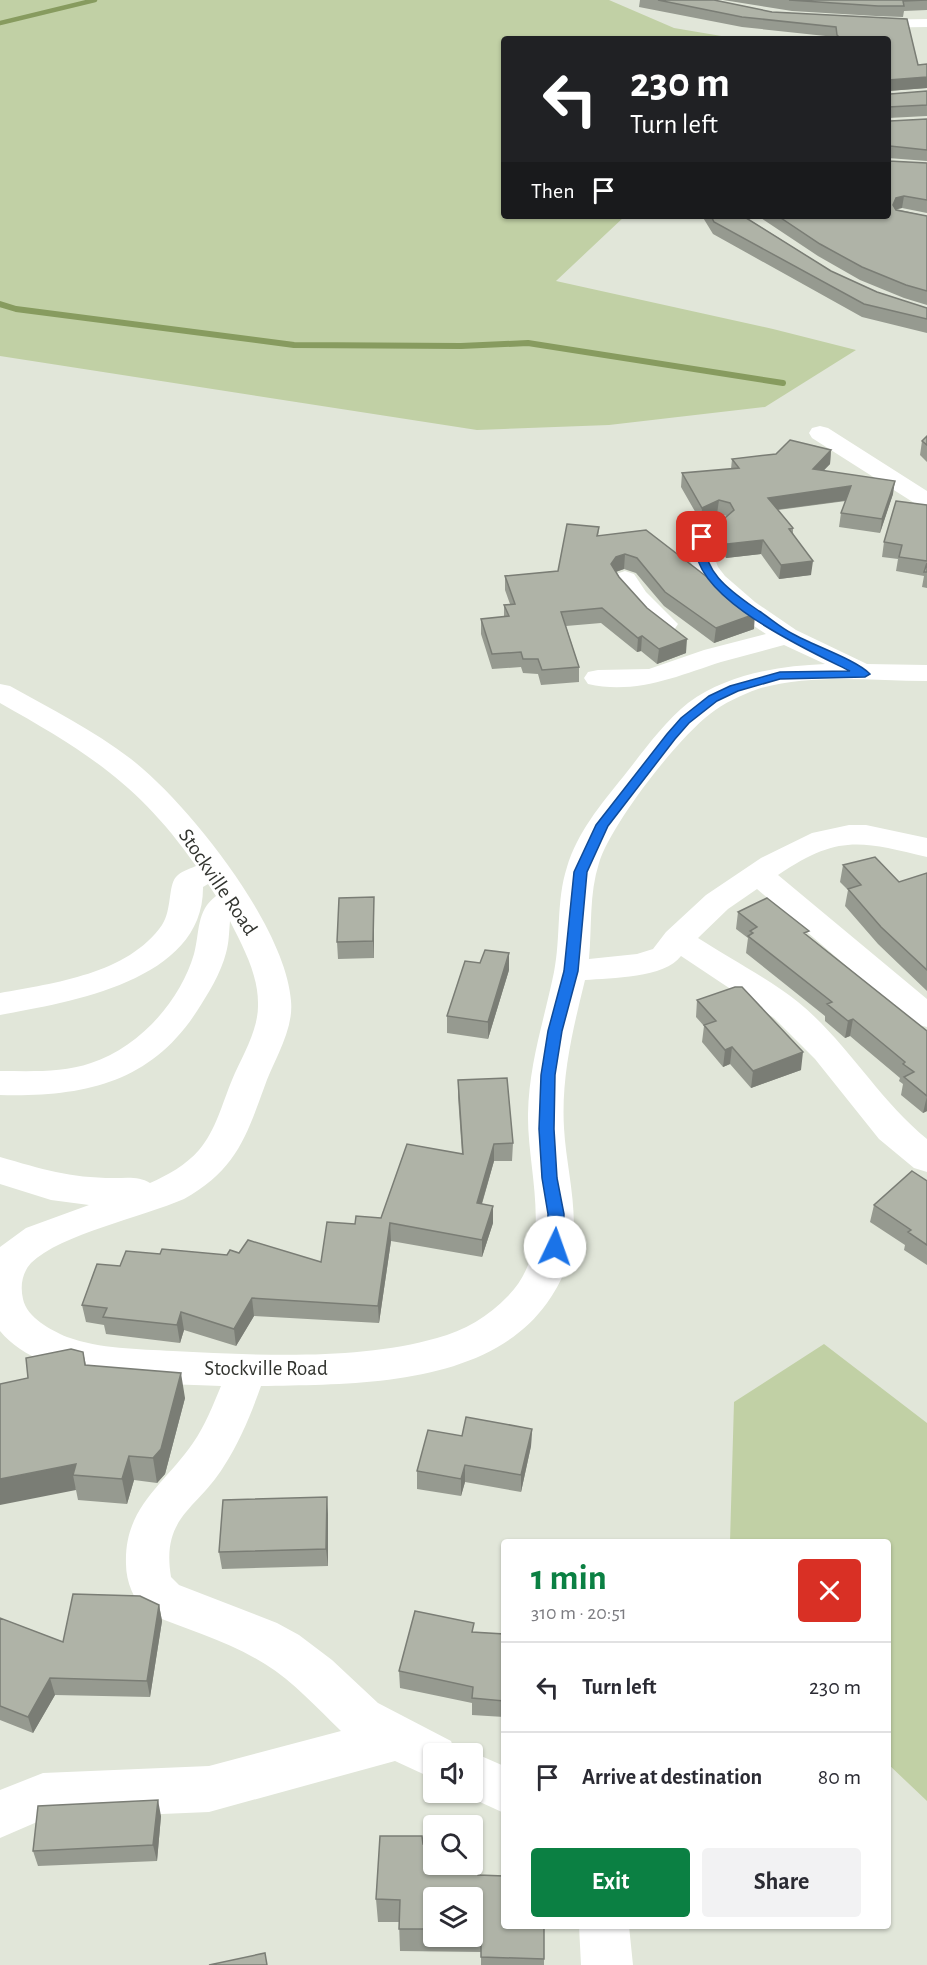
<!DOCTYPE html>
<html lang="en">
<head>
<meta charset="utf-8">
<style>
  :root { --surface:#fff; --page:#f2f2f3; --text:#2b2b33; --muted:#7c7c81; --line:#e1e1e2; --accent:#0b8043 }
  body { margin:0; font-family:"Alegreya Sans",sans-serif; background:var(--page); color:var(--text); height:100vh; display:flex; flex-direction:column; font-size:22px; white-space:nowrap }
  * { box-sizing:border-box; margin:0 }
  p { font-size:20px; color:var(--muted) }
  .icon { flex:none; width:33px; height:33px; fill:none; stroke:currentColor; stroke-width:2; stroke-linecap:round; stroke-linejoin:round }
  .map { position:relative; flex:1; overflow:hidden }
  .side { position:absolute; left:501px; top:1539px; width:390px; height:390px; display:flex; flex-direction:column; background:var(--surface); border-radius:6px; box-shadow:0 2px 4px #0004 }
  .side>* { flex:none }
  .hud { position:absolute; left:501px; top:36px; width:390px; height:183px; border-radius:6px; box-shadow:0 2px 4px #0004; background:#202124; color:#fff; overflow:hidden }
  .tools { position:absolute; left:423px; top:1743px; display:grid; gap:12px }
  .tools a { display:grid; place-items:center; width:60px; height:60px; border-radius:6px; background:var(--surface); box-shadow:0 2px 4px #0004; font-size:30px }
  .pin { position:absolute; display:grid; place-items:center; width:51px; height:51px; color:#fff; margin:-26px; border-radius:12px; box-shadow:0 3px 9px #0006 }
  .me { position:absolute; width:66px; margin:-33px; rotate:3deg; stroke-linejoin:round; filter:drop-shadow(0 0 4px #0008) }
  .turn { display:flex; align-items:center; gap:21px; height:126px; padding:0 30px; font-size:27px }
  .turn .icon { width:78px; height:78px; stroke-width:2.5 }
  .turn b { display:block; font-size:42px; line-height:51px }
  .then { display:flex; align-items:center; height:57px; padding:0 30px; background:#0003; gap:12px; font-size:22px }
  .round { display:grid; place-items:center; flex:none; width:63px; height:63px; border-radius:6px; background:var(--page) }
  .overview { display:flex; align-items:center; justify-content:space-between; height:102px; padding:0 30px }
  h1 { font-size:36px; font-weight:700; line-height:45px; color:var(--accent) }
  .action { display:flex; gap:12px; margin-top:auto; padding:12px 30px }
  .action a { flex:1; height:69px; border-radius:6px; background:var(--accent); color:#fff; font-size:24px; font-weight:700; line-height:69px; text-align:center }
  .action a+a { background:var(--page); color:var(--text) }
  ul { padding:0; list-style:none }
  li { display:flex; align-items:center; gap:18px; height:90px; padding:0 30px; border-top:2px solid var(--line) }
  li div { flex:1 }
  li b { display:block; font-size:22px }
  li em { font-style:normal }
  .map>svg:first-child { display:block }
</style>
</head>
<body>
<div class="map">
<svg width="927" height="1965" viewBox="0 0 927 1965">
  <rect width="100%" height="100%" fill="#e1e6d9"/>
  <!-- green -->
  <path fill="#c1d0a5" d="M0,0H609L674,28L739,39H504V216H625L556,281L773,329L856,350L765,407L609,425L477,430L0,356Z
    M824,1344L927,1423V1801L888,1764V1542H730L734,1402Z"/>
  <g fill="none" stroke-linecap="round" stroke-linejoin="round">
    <!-- stream-far1 -->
    <path stroke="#879b5f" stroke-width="4.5" d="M0,23L95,0"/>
    <!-- stream -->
    <path stroke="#879b5f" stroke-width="6" d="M0,304L16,309L294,345L461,346L528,343L783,383"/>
    <!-- minor -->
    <path fill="#fff" fill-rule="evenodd" d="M927,19V27L863,28L856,24L863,20Z
      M820,426L828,428L927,491V508L919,506L812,438L809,433L812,428Z
      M718,516L727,518L730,523L715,537L713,554L718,567L725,576L755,602L796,630L867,664L927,665V681C873,681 811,673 758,689C741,695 724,703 710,714C677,739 611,824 599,863C589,894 592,927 589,959L637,954L653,949L666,932L706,895L761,858L812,833L849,825H866L927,838V857C861,841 838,834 778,875L927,999V1027L915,1024L894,1007L757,889L728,909L698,938C729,958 769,979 798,1002C847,1042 878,1099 927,1139V1172L914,1168L879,1139L815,1059L774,1018L681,956C665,978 611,978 585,980C573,1029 561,1077 564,1128C566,1165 577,1203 573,1241C570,1263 560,1285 547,1303C487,1387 354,1384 261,1386C251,1414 240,1441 224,1466C197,1510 161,1516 171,1577L179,1585L277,1623L299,1635L332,1660L378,1703L451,1741L456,1754H434V1779L395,1761L209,1812L44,1819L0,1838V1790L43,1773L209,1766L341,1731C317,1708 294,1682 265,1664C230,1642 186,1629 147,1613C134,1601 126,1582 126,1564C124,1507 164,1485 193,1443C205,1426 213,1405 221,1386C156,1383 45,1385 0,1331V1247L26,1228L89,1205L51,1200L0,1184V1157C42,1169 69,1178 114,1178C127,1178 139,1176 150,1183C168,1175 186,1165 199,1150C216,1130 222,1104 232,1080C242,1056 259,1030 258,1003C258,974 243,947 230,921C229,932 229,943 226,953C221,973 208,994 197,1011C150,1084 82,1097 0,1095V1071C30,1071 62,1073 91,1063C138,1048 180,1002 194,954C200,932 196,911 216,896L208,884L203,887C204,981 70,1002 0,1015V993C54,983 128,974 162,925C172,910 168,886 176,877C180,872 189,869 196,866C139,784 85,751 0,703V684L10,686C51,709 93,730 131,759C189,804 286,927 291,1001C294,1031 273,1061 264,1088C245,1140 235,1170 184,1199C143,1217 61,1234 31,1263C22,1273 20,1286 23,1299C27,1318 51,1330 67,1337C100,1349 138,1349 173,1351C255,1355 357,1361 437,1338C464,1331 489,1316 508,1296C556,1247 527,1174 528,1114C529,1063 544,1021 554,972C561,937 556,901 567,867C577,833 601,804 623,777C643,752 663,723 688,703C727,674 778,666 825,664L784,645C763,651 742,656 721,662C678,676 635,695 588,684L584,678L588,672L598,670L649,669L704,650L766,634C741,617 670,571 693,534C699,524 707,518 718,516Z
      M625,571L634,574L646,592L678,624L674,630C647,636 625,600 612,579L616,574Z
      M472,1752L504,1766V1813L458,1792H472V1754H468Z
      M579,1926H629L633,1965H581Z"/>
  </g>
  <!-- wall -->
  <path fill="#969a90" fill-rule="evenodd" d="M640,0H714L772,12L907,19L918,65L927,64V88L888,91V39H835V37L742,27L639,7Z
    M723,0H927V10L904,11L903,17L876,16L792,11Z
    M927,91V116L888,118V93L890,94Z
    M927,119V161L888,158L890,121Z
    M889,161L927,163V213L902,208L896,209L927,216V305L904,298L860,280L818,256L758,216H888Z
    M702,216H744L831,271L877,292L927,308V333L862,317L713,234Z
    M927,436V462L920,455L922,441Z
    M831,450L830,464L823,470L893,494L880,533L839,527L841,513L846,501L778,510L793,528V533L811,575L779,579L761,554L726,558L716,545L718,524L727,516L717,514L701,522L681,487L682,473L731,469L732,459Z
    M927,505V588L922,587L924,576L896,571L898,559L882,557L884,542Z
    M599,527L598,536L646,530L754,629L714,643L664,606L636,573L624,569L616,572L619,577L686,653L657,664L641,651L637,652L601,623L566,626L579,667V682L541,685L538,674L523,673L521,667L492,669L481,634V619L504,617V605L510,604L505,590V576L558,571Z
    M843,865L899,882L927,873V991L878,944L845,906L848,890L840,882Z
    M374,897V958L338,959L337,942Z
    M738,912L808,936L927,1031V1111L923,1113L901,1095L903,1084L899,1081L900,1078L850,1036L845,1038L825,1021V1016L746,953L748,938L736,929Z
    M509,970L488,1039L447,1033V1016Z
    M697,1000L801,1070L751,1088L730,1064L723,1067L702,1042L704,1026L696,1017Z
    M458,1080L513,1143L512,1161H494L482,1204L493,1223L482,1257L391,1241L379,1323L254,1316L236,1346L184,1330L180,1343L106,1334L104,1325L86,1322L82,1305L120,1266L160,1254L227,1255L239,1253L321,1262L355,1224L381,1218L462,1154L458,1097Z
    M927,1181V1265L904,1250L905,1245L870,1222L874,1205Z
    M83,1352L86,1365L185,1398L165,1474L157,1483L134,1480L127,1504L78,1500L76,1490L28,1378Z
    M532,1429L531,1446L521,1492L465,1482L461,1496L417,1489V1471L462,1436Z
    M328,1514V1566L222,1569L219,1552Z
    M159,1605L162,1621L150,1697L55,1695L33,1733L0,1720V1618L63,1642Z
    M474,1632L504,1634V1717L472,1715V1703L400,1688L399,1671Z
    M161,1816L157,1861L38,1866L33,1851Z
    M423,1844L478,1875L544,1959V1965H481V1952L400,1951L399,1922H378L376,1899ZM434,1898H472V1936H434Z"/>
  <!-- shaded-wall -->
  <path fill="#7a7d75" d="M927,77V88L888,91V80Z
    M904,196L902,208L894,210L893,205L896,198Z
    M831,450L830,464L812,483L813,469Z
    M895,481L893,494L880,533L882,519Z
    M851,486L849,500L766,511L768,498Z
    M719,500L717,514L701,522L702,508Z
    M763,540L761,554L726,558L727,544Z
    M625,554L624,569L615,572L611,564L616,557Z
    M813,561L811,575L779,579L781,565Z
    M755,614L754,629L714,643L716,628Z
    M642,636L641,651L637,652L638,638Z
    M687,639L686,653L657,664L659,649Z
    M374,897V958L373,941Z
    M509,953V970L488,1039V1022Z
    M853,1019L850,1036L845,1038L848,1021Z
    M732,1047L730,1064L723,1067L725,1050Z
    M803,1052L801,1070L751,1088L753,1071Z
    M927,1096V1111L923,1113Z
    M494,1144V1161L477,1220V1203Z
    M493,1206V1223L482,1257V1240Z
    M390,1223L391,1241L379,1323L378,1306Z
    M252,1298L254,1316L236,1346L234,1329Z
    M181,1312L184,1330L180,1343L177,1325Z
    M181,1373L185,1398L165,1474L157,1483L153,1458Z
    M532,1429L531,1446L521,1492V1475Z
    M129,1456L134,1480L127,1504L122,1479Z
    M76,1464L73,1475L76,1490L0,1505V1479Z
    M465,1465V1482L461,1496V1479Z
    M327,1497L328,1514V1566L326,1549Z
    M159,1605L162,1621L150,1697L147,1681Z
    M50,1678L55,1695L33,1733L28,1717Z
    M158,1800L161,1816L157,1861L153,1845Z"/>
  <!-- building -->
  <path fill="#afb3a7" stroke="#7a7d75" stroke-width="1.5" d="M658,0H714L772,12L907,19L918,65L927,64V77L888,80V39H841L837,35L836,27L742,17Z
    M789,0H927L903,1L904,6H878Z
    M927,91V105L888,107V93L890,94Z
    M888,119L890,121L927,119V150L890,146L888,148Z
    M888,159L889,161L927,163V200L904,196L896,198L893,205L896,210L927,216V291L906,285L862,267L820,244L778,216H888Z
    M711,216H743L831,271L877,292L927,308V319L864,304L714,222Z
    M927,436V445L922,441Z
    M790,440L831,450L813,469L895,481L882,519L841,513L851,486L768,498L793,528L789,529L813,561L781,565L763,540L727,544L718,531V524L734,510L730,503L719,500L702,508L682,473L739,468L732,459L776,454Z
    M896,501L927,505V561L899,557L902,545L884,542Z
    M567,524L599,527L597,536L646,530L755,614L716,628L665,592L637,558L625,554L616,557L611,564L619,577L647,608L687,639L659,649L642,636L638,638L602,608L561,612L579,667L542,670L538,659H523L521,652L492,654L481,619L509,616L504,605L515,604L505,576L558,571Z
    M927,563V572H924Z
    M875,857L899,882L927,873V970L881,927L848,889L861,885L843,865Z
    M374,897L373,941L337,942L339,898Z
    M767,898L809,931L804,933L927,1031V1096L904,1077L914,1072L903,1064L905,1062L853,1019L848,1021L827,1004L832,1002L748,936L753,933L750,931L757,927L738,912Z
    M485,950L509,953L488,1022L447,1016L465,961L480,963Z
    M735,987H742L803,1052L753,1071L732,1047L725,1050L704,1025L716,1021L697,1000Z
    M507,1078L513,1143L494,1144L477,1203L493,1206L482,1240L390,1223L378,1306L252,1298L234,1329L181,1312L177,1325L103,1317L107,1308L82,1305L97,1264L120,1266L126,1251L160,1254L162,1249L227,1255L230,1250L239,1253L248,1240L321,1262L327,1222L355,1224L356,1216L381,1218L407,1144L463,1154L458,1080Z
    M912,1171L927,1181V1245L908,1232L911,1230L874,1205Z
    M71,1349L83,1352L85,1365L181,1373L161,1449L153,1458L129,1456L122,1479L73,1475L76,1464L0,1479V1384L28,1378L26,1358Z
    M466,1417L532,1429L521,1475L465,1465L461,1479L417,1471L428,1430L462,1436Z
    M327,1497L326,1549L219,1552L223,1500Z
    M73,1594L140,1596L159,1605L147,1681L50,1678L28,1717L0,1706V1618L63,1642Z
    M415,1611L474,1623L472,1632L504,1634V1701L472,1698L473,1687L399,1671Z
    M158,1800L153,1845L33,1851L38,1806Z
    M380,1836H422L423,1844H434V1864H472V1845H479L478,1875L504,1876V1926H544V1959L481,1957V1930H472V1898H434V1929H399L400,1900L376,1899Z
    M265,1953L267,1965H209Z"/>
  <!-- route -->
  <path fill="#1a73e8" stroke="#114b97" stroke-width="1.5" d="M702,534L707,537C698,571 735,594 759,611C770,618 781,628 793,634C812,645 857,660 870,674L865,677L780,679L738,691L717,701L689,723L675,739L608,826L587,872L578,971L562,1031L555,1075L554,1129L557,1178L564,1214L563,1247L560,1251H549L547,1247L548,1214L542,1178L539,1129L541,1075L548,1031L564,971L574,872L596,825L667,734L681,718L709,696L730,686L780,672L850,671C810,651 681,594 697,537Z"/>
  <g text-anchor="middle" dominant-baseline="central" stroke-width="4.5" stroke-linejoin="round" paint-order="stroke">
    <!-- street labels -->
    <g font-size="21" fill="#32342f" stroke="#fff">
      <text transform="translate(218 882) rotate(56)">Stockville Road</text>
      <text x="266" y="1368">Stockville Road</text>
    </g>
  </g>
</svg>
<div class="tools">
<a><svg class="icon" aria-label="sound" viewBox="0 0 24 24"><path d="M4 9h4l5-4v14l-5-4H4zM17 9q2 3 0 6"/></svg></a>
<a><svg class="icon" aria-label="search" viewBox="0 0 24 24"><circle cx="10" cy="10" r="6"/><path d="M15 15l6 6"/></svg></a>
<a><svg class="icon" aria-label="layers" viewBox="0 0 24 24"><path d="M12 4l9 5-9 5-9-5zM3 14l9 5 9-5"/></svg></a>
</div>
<div class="pin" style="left:702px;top:537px;background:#d93025"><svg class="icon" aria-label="arrive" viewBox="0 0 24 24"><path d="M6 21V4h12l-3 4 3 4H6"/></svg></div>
<svg class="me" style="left:555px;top:1247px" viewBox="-20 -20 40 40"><circle r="19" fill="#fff"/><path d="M0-13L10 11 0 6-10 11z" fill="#1a73e8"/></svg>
<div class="hud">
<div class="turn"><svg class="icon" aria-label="left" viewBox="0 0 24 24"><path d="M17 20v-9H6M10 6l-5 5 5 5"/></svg><div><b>230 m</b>Turn left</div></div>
<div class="then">Then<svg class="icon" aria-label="arrive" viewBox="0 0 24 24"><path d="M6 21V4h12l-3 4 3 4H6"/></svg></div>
</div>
<section class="side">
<div class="overview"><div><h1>1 min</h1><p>310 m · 20:51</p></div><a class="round" style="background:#d93025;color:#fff"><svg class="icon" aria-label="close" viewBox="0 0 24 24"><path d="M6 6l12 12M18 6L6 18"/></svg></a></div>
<ul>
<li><svg class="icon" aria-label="left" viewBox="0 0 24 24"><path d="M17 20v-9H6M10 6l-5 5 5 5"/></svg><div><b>Turn left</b></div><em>230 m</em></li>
<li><svg class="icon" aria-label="arrive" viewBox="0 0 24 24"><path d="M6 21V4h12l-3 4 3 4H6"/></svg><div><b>Arrive at destination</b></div><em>80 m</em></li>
</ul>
<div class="action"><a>Exit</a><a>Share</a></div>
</section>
</div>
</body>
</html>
